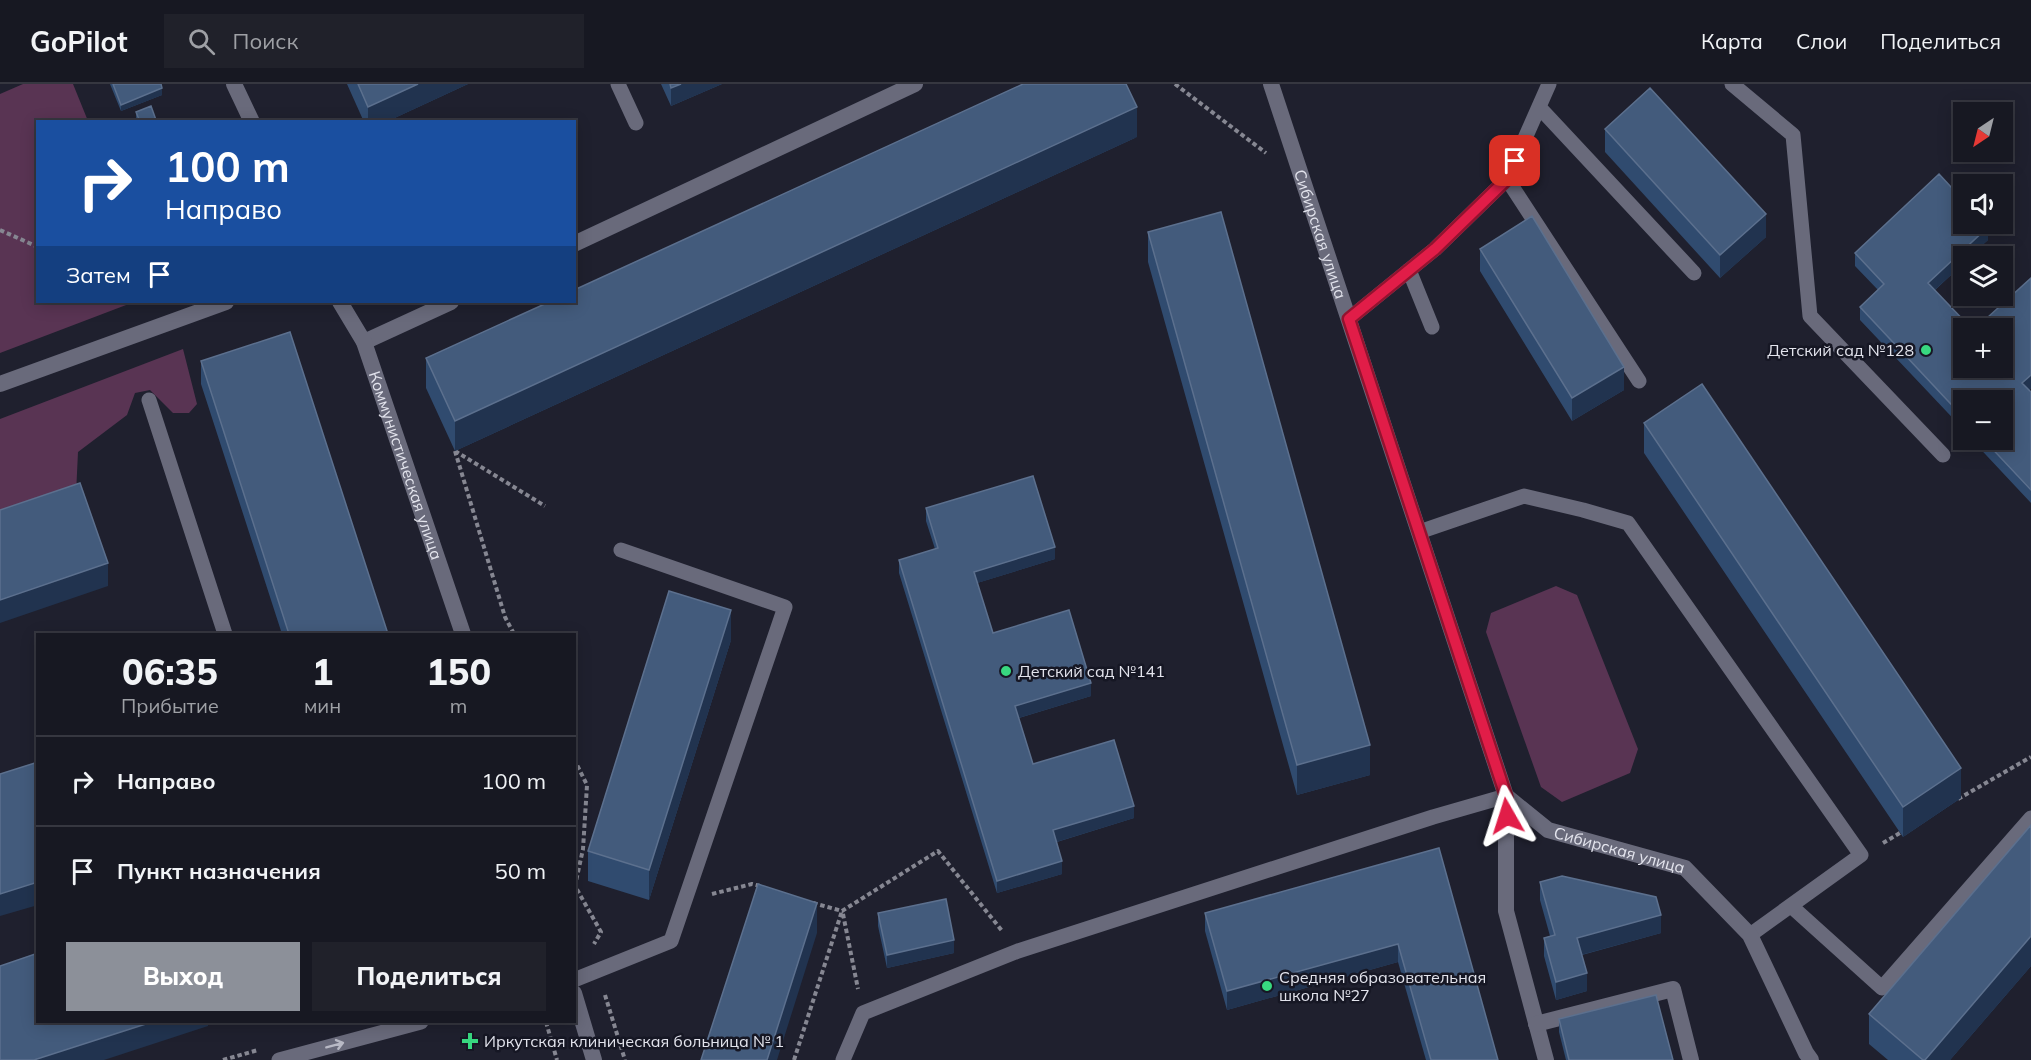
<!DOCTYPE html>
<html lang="ru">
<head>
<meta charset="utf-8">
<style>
  :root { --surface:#171822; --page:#20212a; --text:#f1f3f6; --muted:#9ea0a5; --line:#363740; --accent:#8c9099 }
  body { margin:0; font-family:Mulish,sans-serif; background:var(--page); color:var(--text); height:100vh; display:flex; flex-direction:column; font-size:22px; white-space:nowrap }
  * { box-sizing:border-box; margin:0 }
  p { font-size:20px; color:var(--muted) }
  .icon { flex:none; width:33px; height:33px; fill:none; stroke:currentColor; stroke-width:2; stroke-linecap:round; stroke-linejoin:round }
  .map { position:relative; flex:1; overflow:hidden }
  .drawer { position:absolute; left:36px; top:549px; width:540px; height:390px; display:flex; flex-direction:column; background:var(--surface); border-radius:0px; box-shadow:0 3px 15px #0003,0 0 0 2px var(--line) }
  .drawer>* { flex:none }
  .hud { position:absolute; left:36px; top:36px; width:540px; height:183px; border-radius:0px; box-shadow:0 3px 15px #0003,0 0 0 2px var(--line); background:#1a4fa0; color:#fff; overflow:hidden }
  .needle { width:39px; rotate:215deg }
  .tools { position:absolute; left:1953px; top:18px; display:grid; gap:12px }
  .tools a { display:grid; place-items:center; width:60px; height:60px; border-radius:0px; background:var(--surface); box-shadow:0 3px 15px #0003,0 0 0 2px var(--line); font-size:30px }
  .pin { position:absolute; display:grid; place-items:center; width:51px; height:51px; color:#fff; margin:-26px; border-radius:12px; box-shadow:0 3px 9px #0006 }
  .me { position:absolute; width:66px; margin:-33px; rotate:354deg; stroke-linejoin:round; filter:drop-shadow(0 0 4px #0008) }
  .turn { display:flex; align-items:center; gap:21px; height:126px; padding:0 30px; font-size:27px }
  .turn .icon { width:78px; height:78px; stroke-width:2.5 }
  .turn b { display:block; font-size:42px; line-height:51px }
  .then { display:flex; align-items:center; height:57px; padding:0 30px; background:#0003; gap:12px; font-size:22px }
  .eta { display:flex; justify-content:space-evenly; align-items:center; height:102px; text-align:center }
  .eta b { font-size:36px; font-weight:800; line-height:42px }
  .primary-button { display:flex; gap:12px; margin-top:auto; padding:12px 30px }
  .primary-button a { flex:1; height:69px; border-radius:0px; background:var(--accent); color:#fff; font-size:24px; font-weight:800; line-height:69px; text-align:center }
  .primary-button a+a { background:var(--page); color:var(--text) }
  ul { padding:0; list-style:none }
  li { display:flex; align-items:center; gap:18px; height:90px; padding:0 30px; border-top:2px solid var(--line) }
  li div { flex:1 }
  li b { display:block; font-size:22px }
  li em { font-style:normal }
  header { display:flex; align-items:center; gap:36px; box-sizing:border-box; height:84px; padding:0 30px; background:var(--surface); border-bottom:2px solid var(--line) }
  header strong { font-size:28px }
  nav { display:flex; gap:33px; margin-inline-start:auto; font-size:21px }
  .search { width:420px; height:54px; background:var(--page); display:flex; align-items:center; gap:15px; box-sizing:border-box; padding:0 21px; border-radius:0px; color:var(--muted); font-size:22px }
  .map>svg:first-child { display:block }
</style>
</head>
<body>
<header>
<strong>GoPilot</strong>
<div class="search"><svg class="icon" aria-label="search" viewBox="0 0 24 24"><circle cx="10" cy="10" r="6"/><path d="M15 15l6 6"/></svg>Поиск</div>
<nav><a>Карта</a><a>Слои</a><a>Поделиться</a></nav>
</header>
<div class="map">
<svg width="2031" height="976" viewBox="0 0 2031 976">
  <rect width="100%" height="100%" fill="#1f202e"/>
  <!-- green -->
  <path fill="#593453" d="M23,0H73L88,37L38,38V218H134L0,269V10Z
    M183,265L197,320L189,329H173L150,306L135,309L127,331L78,368L76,410L0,435V335Z
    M1556,502L1577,511L1638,665L1630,689L1562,718L1541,703L1486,548L1491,529Z"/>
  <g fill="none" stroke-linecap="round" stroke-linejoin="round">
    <!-- path -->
    <path stroke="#868792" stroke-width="4" stroke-dasharray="4.5 3" stroke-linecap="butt" d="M1175,0L1266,69
      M0,146L38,163
      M455,367L505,533L514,550
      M455,367L545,422
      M574,675L587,701L583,765L575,802L601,848L594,860
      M1958,715L2031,673
      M1883,759L1905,746
      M712,810L752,800L760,802
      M813,819L842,827L938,767L1003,848
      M843,830L858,905
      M605,911L625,976
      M546,938L557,976
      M223,976L258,966
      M794,976L842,827"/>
    <!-- service -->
    <path stroke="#696a7b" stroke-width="15" d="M618,0L636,39
      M1732,0L1793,51L1810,232L1943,371
      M1539,23L1694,189
      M1507,95L1639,297
      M1409,186L1432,243
      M1349,235L1435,165L1507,95L1549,0
      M149,316L225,550
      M1419,448L1524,412L1583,426L1628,439L1861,771L1750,851
      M1791,822L1882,904L2031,734
      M574,896L671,857L785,523L621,466
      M279,976L421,938
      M843,976L863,929L1018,867L1433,733L1506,712"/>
    <!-- minor -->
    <g stroke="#696a7b" stroke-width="16">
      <path d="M234,0L252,38"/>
      <path id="s1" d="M1271,0L1506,712L1548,746L1685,784L1750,851L1806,969L1811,976"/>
      <path d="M574,160L915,0"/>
      <path d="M364,258L451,218"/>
      <path d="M1506,712V827L1546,976"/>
      <path d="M1536,940L1673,905L1691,976"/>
    </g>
    <!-- tertiary -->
    <g stroke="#696a7b" stroke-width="16">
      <path id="s2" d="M340,218L364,258L463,550"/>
      <path d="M0,300L226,218"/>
      <path d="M574,909L594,976"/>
    </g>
  </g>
  <!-- wall -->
  <path fill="#304b6f" d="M110,0H161L162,11L121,27Z
    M347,0H468L386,38H364Z
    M661,0H722L671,22Z
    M136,28L156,38H136Z
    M1605,45L1766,153L1720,194L1605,68Z
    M1137,53L455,367L426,304V274Z
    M1148,148L1370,691L1297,711L1148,178Z
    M1988,156L1970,172H1964V179L1935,206L1964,284L2031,194V304L2029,306L2031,308V419L1972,356H2002L1964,316V346L1860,236V223L1878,206L1855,182V169Z
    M1480,165L1624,306L1572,337L1480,187Z
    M201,277L388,550H282L201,300Z
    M1644,339L1961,714L1903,753L1644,369Z
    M926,424L1055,475L977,499L993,549L1091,612L1019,634L1033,680L1134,734L1057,758L1062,790L997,809L899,489V476L935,465L926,437Z
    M731,556L649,816L588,797V767Z
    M1439,764L1498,976H1426L1398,878L1227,926L1205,847V829Z
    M1540,798L1661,849L1582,871L1587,907L1556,916L1544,872V854L1550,852L1540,816Z
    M878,829L954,869L887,884L878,842Z
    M2031,882L1950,976H1888L1869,960V930Z
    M1559,935L1673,976H1566L1559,948Z"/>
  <!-- shaded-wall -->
  <path fill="#21334f" d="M418,0H468L386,38H368V23Z
    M681,0H722L671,22V4Z
    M162,4V11L121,27V21Z
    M1137,23V53L455,367V337Z
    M1766,130V153L1720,194V171Z
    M1988,143V156L1970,172H1964V179L1928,212V199Z
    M1624,283V306L1572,337V314Z
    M2031,291V304L2022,312V299Z
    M1055,463V475L974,500V488Z
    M108,479V502L0,539V516Z
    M731,526V556L649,816V786Z
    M1091,599V612L1015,635V622Z
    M1370,661V691L1297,711V681Z
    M1961,684V714L1903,753V723Z
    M1134,722V734L1053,759V746Z
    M1062,777V790L997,809V797Z
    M38,798V821L0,832V810Z
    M817,819V849L777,976H767Z
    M1661,831V849L1577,872V854Z
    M2031,852V882L1950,976H1925Z
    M954,856V869L887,884V871Z
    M1398,860V878L1227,926V907Z
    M1587,889V907L1556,916V898Z
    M152,938H208V942L104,976H34Z
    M233,938H244L233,941Z"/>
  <!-- building -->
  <path fill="#435b7c" stroke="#5c708e" stroke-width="1.5" d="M113,0H161L162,4L121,21Z
    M358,0H418L368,23Z
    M670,0H681L671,4Z
    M1023,0H1126L1137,23L455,337L426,274L549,218H574V206Z
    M1650,4L1766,130L1720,171L1605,45Z
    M151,22L156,36L153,38H140L136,28Z
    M1939,90L1964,117V140H1984L1988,143L1928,199L1971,244H1964V284H2002V244H1976L2031,194V291L2022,299L2031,308V406L1984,356H2002V316H1964V334L1860,223L1884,200L1855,169Z
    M1221,128L1370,661L1297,681L1148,148Z
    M1532,132L1624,283L1572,314L1480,165Z
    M290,248L388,550H289L201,277Z
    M1702,300L1961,684L1903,723L1644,339Z
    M1033,392L1055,463L974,488L993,549L1069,526L1091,599L1015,622L1033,680L1114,656L1134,722L1053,746L1062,777L997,797L899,476L938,464L926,424Z
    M80,399L108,479L0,516V426Z
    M669,507L731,526L649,786L588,767Z
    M38,678V798L0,810V690Z
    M2031,741V852L1925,976H1923L1869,930Z
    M1439,764L1498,976H1431L1398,860L1227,907L1205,829Z
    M1562,792L1656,813L1661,831L1577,854L1587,889L1556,898L1544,854L1555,851L1540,798Z
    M758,800L817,819L767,976H701Z
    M946,815L954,856L887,871L878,829Z
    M38,869V938H152L34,976H0V882Z
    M1656,911L1673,976H1569L1559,935Z"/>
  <!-- one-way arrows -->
  <defs><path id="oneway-shaft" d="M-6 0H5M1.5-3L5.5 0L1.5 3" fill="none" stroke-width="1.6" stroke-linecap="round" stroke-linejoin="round" transform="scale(1.5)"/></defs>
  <use stroke="#b8b9c5" href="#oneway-shaft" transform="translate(335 961) rotate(-15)"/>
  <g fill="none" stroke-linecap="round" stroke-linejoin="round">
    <defs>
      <path id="route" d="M1507,732L1506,712L1349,235L1435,165L1507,95L1515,77"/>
    </defs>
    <!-- route casing -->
    <use href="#route" stroke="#92132f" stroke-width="15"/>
    <!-- route -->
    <use href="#route" stroke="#e11d48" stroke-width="10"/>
  </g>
  <!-- markers -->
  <g fill="#38d880" stroke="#161724" stroke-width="2">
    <circle cx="1926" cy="266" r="6"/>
    <circle cx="1006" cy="587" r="6"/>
    <circle cx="1267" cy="902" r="6"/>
    <path d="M467 948h6v6h6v6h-6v6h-6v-6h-6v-6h6z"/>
  </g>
  <g text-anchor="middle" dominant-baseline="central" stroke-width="5" stroke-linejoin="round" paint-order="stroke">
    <!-- street labels -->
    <g font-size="16" fill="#e3e4ed" stroke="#161724">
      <text stroke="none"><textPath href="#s1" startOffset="158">Сибирская улица</textPath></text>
      <text stroke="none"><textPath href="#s2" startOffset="177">Коммунистическая улица</textPath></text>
      <text stroke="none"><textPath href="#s1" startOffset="878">Сибирская улица</textPath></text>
    </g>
    <!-- poi labels -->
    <g font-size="16" fill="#e3e4ed" stroke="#161724" text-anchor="start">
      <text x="1914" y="266" text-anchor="end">Детский сад №128</text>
      <text x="1018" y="587">Детский сад №141</text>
      <text x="1279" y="893">Средняя образовательная<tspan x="1279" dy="18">школа №27</tspan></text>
      <text x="484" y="957">Иркутская клиническая больница № 1</text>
    </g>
  </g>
</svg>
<div class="tools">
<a><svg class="needle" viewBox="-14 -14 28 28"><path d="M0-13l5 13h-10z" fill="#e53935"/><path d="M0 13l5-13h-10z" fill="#9ea0a5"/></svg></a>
<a><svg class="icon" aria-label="sound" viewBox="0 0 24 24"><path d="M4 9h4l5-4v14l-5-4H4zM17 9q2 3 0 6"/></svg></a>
<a><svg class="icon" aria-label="layers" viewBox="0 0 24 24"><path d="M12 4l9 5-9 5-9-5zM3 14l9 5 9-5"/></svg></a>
<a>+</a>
<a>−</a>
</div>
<div class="pin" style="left:1515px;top:77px;background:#d93025"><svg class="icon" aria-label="arrive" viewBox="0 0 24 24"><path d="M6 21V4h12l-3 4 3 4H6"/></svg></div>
<svg class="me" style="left:1507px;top:732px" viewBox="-20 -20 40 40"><path d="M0-17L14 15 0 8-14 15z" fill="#e11d48" stroke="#fff" stroke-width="4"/></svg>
<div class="hud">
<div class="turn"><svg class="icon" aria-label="right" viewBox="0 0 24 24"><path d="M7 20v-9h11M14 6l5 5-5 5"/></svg><div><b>100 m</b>Направо</div></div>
<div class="then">Затем<svg class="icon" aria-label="arrive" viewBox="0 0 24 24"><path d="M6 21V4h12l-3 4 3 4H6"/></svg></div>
</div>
<section class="drawer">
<div class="eta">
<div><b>06:35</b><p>Прибытие</p></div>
<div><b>1</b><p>мин</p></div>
<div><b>150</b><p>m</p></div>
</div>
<ul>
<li><svg class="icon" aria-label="right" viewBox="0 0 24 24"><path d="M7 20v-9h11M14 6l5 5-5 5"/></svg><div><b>Направо</b></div><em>100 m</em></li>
<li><svg class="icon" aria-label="arrive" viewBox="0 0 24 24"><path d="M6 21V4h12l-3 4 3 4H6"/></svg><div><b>Пункт назначения</b></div><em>50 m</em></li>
</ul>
<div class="primary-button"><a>Выход</a><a>Поделиться</a></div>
</section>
</div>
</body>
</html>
